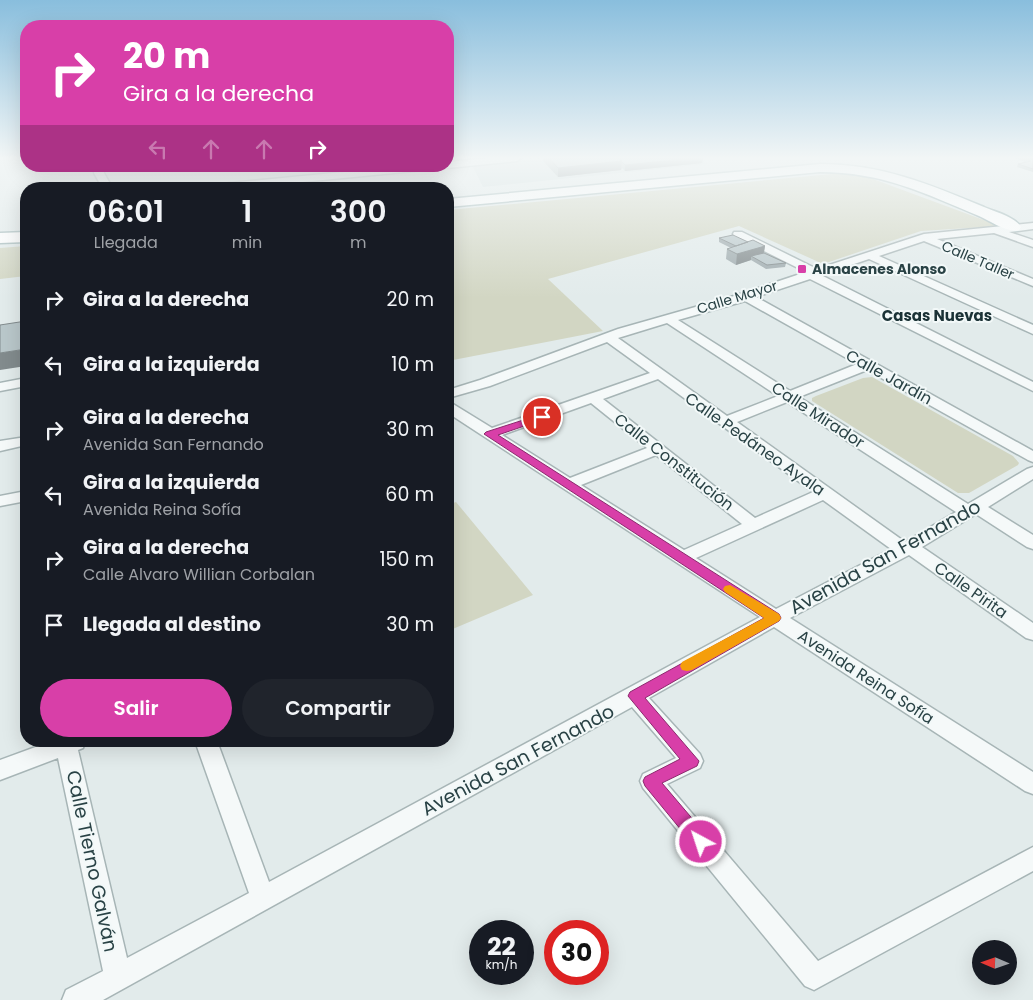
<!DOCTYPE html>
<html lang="es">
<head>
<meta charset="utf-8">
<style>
  :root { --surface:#171b24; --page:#20242c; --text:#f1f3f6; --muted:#9ea1a6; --accent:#d83fa8 }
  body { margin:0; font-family:Poppins,sans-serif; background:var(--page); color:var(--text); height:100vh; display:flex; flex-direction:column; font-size:19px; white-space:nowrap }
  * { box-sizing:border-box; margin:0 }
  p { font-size:16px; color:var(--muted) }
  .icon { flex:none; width:28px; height:28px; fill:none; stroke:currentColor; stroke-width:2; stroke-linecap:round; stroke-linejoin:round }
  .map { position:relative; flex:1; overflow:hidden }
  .panel { position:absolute; left:20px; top:182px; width:434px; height:565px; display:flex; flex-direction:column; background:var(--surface); border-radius:20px; box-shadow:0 5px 20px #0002 }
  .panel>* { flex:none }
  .guide { position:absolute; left:20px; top:20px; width:434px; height:152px; border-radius:20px; box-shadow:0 5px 20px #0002; background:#d83fa8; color:#fff; overflow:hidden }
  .needle { width:32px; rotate:272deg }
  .fabs { position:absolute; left:972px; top:940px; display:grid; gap:10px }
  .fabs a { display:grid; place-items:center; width:45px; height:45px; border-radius:50%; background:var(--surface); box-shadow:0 5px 20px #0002; font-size:25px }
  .speed { position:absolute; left:469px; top:920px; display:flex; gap:10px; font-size:25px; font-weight:700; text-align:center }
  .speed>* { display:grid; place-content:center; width:65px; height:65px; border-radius:50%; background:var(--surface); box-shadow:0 5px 20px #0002; line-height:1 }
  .speed small { font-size:12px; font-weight:400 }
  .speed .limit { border:8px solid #d22; background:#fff; color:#111 }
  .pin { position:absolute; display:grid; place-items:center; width:42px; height:42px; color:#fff; margin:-21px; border:2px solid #fff; border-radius:50%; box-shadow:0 1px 5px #0007 }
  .me { position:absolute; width:55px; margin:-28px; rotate:320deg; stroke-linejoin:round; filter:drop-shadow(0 0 4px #0008) }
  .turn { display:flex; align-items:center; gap:18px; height:105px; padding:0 20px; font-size:22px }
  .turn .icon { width:65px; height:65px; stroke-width:2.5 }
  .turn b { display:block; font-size:35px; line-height:42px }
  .lanes { display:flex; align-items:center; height:48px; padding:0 20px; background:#0003; justify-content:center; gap:25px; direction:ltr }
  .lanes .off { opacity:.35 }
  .eta { display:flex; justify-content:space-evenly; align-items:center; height:85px; text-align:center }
  .eta b { font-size:30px; font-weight:600; line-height:35px }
  .button { display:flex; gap:10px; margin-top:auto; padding:10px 20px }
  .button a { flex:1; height:58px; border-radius:30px; background:var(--accent); color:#fff; font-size:20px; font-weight:600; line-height:58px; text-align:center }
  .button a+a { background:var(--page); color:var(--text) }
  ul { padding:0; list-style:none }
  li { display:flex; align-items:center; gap:15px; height:65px; padding:0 20px }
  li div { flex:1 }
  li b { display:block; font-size:19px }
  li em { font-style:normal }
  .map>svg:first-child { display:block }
</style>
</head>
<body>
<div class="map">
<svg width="1033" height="1000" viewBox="0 0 1033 1000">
  <rect width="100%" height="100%" fill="#e2ebeb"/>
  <!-- built -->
  <path fill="#d0ddde" d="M507,158H699L707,164L483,187L471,163Z"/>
  <!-- green -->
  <path fill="#d2d6c3" d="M854,172L1000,226L921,231L823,264L739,226L548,279L603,331L448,361V210Z
    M26,246V276L0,279V248Z
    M872,377L1013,456L1019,463L1018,465L969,493H958L812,401V398L816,396L863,378Z
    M456,502L533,595L448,631V505Z"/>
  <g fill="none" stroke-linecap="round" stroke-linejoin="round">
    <defs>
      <path id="minor" d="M491,158H521L517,161L448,168L444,166H448V162Z
        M95,166H103L104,173L113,189H103L94,173Z
        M405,166H439L435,169L230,189H194L199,186Z
        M1033,223V229L1009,232L1033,240V247L994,233L937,239L1033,279V286L924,241L879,256L1033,325V334L869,259L821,275L1033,382V391L810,279L756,297L1033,451V462L1028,460L867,370L799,397L968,504L1027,469L1033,467V479L988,507L1033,535V549L1027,547L976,514L922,547L1033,623V640L1026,638L909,555L790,618L1033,772V794L1025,791L774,627L649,698L700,754L703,761L700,768L667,784L818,961L1033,847V871L814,990L805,986L643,788L640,781L643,774L676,758L632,707L103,1000H62L66,990L103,971L58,758L0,780V760L52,741H85L83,748L78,750L127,958L249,893L195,741H217L269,882L760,617L448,413V403L453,404L492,428L650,373L607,342L490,386L448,398V390L480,380L618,329L734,296L806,272L734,236L733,234L734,232H742L817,269L924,234ZM745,301L857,364L790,391L678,320ZM667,323L778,396L727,416L618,338ZM658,379L813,492L755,518L603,399ZM787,402L956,512L905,542L737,422ZM591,403L647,448L570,478L502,435ZM656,455L742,524L684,550L581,485ZM823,500L891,549L776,609L696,558Z
        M26,378V386L0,391V383Z
        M26,437V445L0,451V441Z
        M26,491V501L0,506V496Z"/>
      <path id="primary" d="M820,164C881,164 929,184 984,207C995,212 1014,216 1021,227L1019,230C1006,233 991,221 979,216C924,193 882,172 820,172L448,207V199Z
        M26,232V242L0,243V233Z"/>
    </defs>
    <!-- minor casing -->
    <use href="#minor" stroke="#a7b5b6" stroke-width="3"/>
    <!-- primary casing -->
    <use href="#primary" stroke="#a0b7b8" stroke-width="3"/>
    <!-- minor -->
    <use href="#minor" fill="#f5f9f9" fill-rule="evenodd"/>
    <!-- primary -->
    <use href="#primary" fill="#fff" fill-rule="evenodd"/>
  </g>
  <!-- wall -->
  <path fill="#9fabae" d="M543,158H703L702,163L625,171L622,168L621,170L558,177L543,161Z
    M1014,158H1033V172L1017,167L1018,164L1025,162Z
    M719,238L748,242L765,246L764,253L786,263L785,267L766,269L751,260L736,265L726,259L727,249L731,248L719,242Z"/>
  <!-- shaded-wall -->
  <path fill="#828b8d" d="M695,158H703L702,163L625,171V165Z
    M622,161L621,170L558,177V168Z
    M765,246L763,256H751V260L736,265L737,254Z
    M26,349V366L0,370V353Z"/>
  <!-- building -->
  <path fill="#b9c7ca" stroke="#828b8d" d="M549,158H618L622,161L558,168Z
    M618,158H695L625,165Z
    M1023,158H1033V169L1018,164L1031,161Z
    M733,235L748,242L736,246L719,238Z
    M753,240L765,246L737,254L727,249Z
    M764,253L786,263L767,265L751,256Z
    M26,321V349L0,353V325Z"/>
  <!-- sky -->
  <linearGradient id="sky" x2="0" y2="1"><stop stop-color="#89bedd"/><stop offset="0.53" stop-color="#f2f6f6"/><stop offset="1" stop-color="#f2f6f6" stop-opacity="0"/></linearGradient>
  <rect width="1033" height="298" fill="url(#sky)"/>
  <!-- route -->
  <path fill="#d83fa8" stroke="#8c296d" d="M542,414L547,417L545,419L498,435L779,614L781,618L779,621L645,698L699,761L697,766L662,783L707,836L709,842L707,847L701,849L695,847L645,786L643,781L645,777L680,759L628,696L630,692L764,618L484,434L486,432Z"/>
  <!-- slow -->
  <path fill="#f59e0b" d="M730,585L779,614L781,618L779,621L692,670L687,671L682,670L680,666L682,662L764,618L725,592L723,589L725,586Z"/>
  <!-- markers -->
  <rect fill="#d83fa8" stroke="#f2f8f8" stroke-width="2" x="797" y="264" width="10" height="10" rx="2.5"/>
  <g text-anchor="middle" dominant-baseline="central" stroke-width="4" stroke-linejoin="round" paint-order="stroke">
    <!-- far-street labels -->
    <g font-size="14" fill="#294245" stroke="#f2f8f8">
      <text transform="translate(978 260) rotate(23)">Calle Taller</text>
      <text transform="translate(737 297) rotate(-17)">Calle Mayor</text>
    </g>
    <!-- far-poi labels -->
    <g font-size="14" font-weight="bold" fill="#294245" stroke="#f2f8f8" text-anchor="start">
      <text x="812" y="269">Almacenes Alonso</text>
    </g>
    <!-- far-neighbourhood labels -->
    <g font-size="15" font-weight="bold" fill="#1b3236" stroke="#f2f8f8">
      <text x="937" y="315">Casas Nuevas</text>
    </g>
    <!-- street labels -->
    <g font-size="16" fill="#294245" stroke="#f2f8f8">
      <text transform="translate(889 377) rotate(29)">Calle Jardín</text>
      <text transform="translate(818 415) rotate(33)">Calle Mirador</text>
      <text transform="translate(755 444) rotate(35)">Calle Pedáneo Ayala</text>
      <text transform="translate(674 462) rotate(38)">Calle Constitución</text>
      <text transform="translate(971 590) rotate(35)">Calle Pirita</text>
      <text transform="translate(866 677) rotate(33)">Avenida Reina Sofía</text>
    </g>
    <!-- near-street labels -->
    <g font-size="19" fill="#294245" stroke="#f2f8f8">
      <text transform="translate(885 557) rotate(-29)">Avenida San Fernando</text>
      <text transform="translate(518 760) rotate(-28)">Avenida San Fernando</text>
      <text transform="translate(92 861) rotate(78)">Calle Tierno Galván</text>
    </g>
  </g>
</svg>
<div class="fabs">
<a><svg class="needle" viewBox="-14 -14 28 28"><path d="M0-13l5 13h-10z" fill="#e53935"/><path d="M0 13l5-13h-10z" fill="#9ea1a6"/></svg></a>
</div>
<div class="speed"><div>22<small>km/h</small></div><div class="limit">30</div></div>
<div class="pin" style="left:542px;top:417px;background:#d93025"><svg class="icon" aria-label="arrive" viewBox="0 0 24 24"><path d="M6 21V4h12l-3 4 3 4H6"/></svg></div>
<svg class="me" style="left:701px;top:842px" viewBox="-20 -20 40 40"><circle r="17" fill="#d83fa8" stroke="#fff" stroke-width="3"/><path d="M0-11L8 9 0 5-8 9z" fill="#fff"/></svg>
<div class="guide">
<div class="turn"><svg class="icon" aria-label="right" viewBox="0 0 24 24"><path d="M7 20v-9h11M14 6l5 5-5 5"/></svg><div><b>20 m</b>Gira a la derecha</div></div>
<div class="lanes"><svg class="icon off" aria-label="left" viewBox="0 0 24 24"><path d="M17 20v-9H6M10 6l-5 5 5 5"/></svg><svg class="icon off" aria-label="ahead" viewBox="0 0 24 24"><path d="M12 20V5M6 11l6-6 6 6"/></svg><svg class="icon off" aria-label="ahead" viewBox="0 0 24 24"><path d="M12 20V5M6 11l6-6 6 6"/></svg><svg class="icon" aria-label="right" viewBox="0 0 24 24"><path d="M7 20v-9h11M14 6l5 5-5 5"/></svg></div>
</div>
<section class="panel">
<div class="eta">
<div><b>06:01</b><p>Llegada</p></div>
<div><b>1</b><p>min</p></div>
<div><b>300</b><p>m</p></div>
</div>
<ul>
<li><svg class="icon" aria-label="right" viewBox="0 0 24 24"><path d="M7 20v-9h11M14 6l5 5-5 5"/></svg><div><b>Gira a la derecha</b></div><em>20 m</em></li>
<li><svg class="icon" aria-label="left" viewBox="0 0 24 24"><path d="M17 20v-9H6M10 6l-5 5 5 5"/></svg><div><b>Gira a la izquierda</b></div><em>10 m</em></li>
<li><svg class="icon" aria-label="right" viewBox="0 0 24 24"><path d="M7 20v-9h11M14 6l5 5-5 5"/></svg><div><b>Gira a la derecha</b><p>Avenida San Fernando</p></div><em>30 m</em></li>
<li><svg class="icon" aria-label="left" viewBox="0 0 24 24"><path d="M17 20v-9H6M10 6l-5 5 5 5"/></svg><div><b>Gira a la izquierda</b><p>Avenida Reina Sofía</p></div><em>60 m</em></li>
<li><svg class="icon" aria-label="right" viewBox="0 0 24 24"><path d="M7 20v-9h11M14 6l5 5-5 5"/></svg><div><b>Gira a la derecha</b><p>Calle Alvaro Willian Corbalan</p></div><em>150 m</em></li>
<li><svg class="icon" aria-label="arrive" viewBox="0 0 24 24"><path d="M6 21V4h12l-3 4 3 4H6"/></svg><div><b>Llegada al destino</b></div><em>30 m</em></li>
</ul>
<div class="button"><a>Salir</a><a>Compartir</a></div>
</section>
</div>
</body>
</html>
